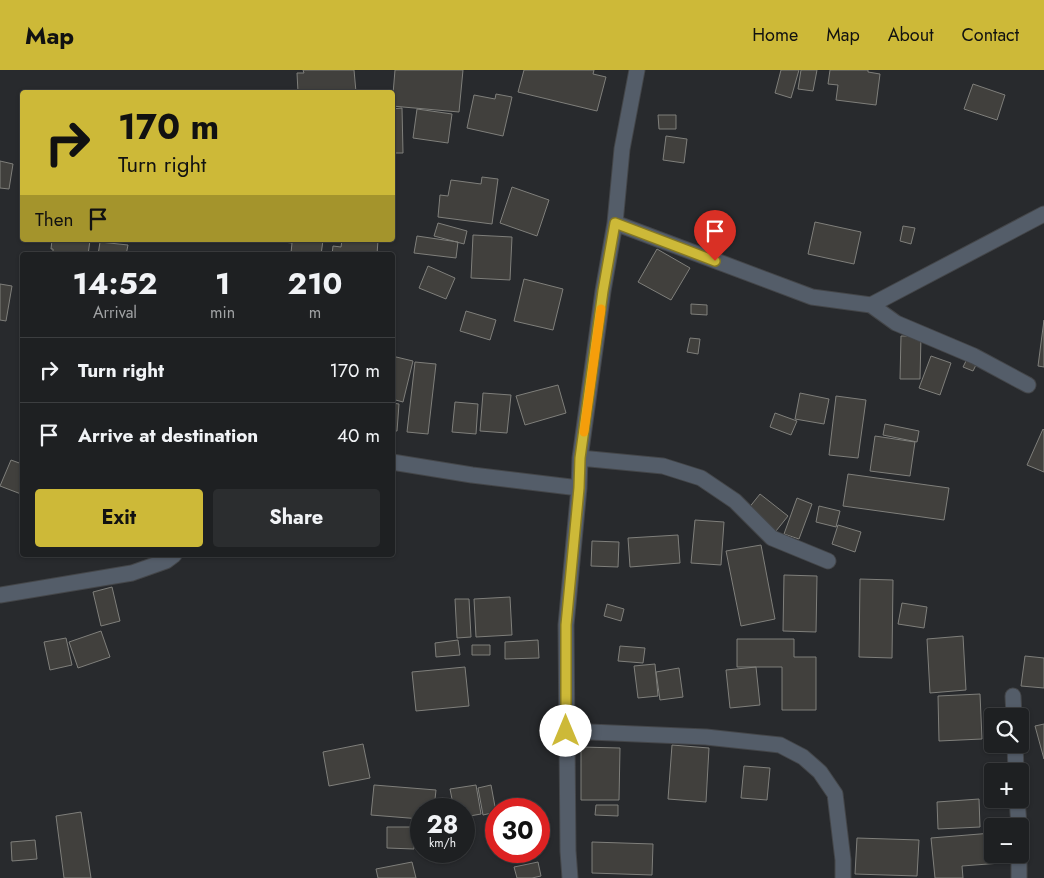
<!DOCTYPE html>
<html lang="en">
<head>
<meta charset="utf-8">
<style>
  :root { --surface:#1e2022; --page:#2b2d2f; --text:#f1f3f6; --muted:#a1a3a5; --line:#3c3e40; --accent:#cdb938 }
  body { margin:0; font-family:Jost,sans-serif; background:var(--page); color:var(--text); height:100vh; display:flex; flex-direction:column; font-size:19px; white-space:nowrap }
  * { box-sizing:border-box; margin:0 }
  p { font-size:16px; color:var(--muted) }
  .icon { flex:none; width:28px; height:28px; fill:none; stroke:currentColor; stroke-width:2; stroke-linecap:round; stroke-linejoin:round }
  .map { position:relative; flex:1; overflow:hidden }
  .details { position:absolute; left:20px; top:182px; width:375px; height:305px; display:flex; flex-direction:column; background:var(--surface); border-radius:5px; box-shadow:0 1px 4px #0004,0 0 0 1px var(--line) }
  .details>* { flex:none }
  .banner { position:absolute; left:20px; top:20px; width:375px; height:152px; border-radius:5px; box-shadow:0 1px 4px #0004,0 0 0 1px var(--line); background:#cdb938; color:#111; overflow:hidden }
  .controls { position:absolute; left:984px; top:638px; display:grid; gap:10px }
  .controls a { display:grid; place-items:center; width:45px; height:45px; border-radius:5px; background:var(--surface); box-shadow:0 1px 4px #0004,0 0 0 1px var(--line); font-size:25px }
  .speed { position:absolute; left:410px; top:728px; display:flex; gap:10px; font-size:25px; font-weight:700; text-align:center }
  .speed>* { display:grid; place-content:center; width:65px; height:65px; border-radius:50%; background:var(--surface); box-shadow:0 1px 4px #0004,0 0 0 1px var(--line); line-height:1 }
  .speed small { font-size:12px; font-weight:400 }
  .speed .limit { border:8px solid #d22; background:#fff; color:#111 }
  .pin { position:absolute; display:grid; place-items:center; width:42px; height:42px; color:#fff; margin:-51px -21px; border-radius:50% 50% 50% 0; rotate:-45deg; box-shadow:0 0 5px #0007 }
  .pin .icon { rotate:45deg }
  .me { position:absolute; width:55px; margin:-28px; rotate:0deg; stroke-linejoin:round; filter:drop-shadow(0 0 4px #0008) }
  .turn { display:flex; align-items:center; gap:18px; height:105px; padding:0 15px; font-size:22px }
  .turn .icon { width:65px; height:65px; stroke-width:2.5 }
  .turn b { display:block; font-size:35px; line-height:42px }
  .then { display:flex; align-items:center; height:48px; padding:0 15px; background:#0003; gap:10px; font-size:19px }
  .eta { display:flex; justify-content:space-evenly; align-items:center; height:85px; text-align:center }
  .eta b { font-size:30px; font-weight:700; line-height:35px }
  .primary-button { display:flex; gap:10px; margin-top:auto; padding:10px 15px }
  .primary-button a { flex:1; height:58px; border-radius:5px; background:var(--accent); color:#111; font-size:20px; font-weight:700; line-height:58px; text-align:center }
  .primary-button a+a { background:var(--page); color:var(--text) }
  ul { padding:0; list-style:none }
  li { display:flex; align-items:center; gap:15px; height:65px; padding:0 15px; border-top:1px solid var(--line) }
  li div { flex:1 }
  li b { display:block; font-size:19px }
  li em { font-style:normal }
  header { display:flex; align-items:center; gap:30px; box-sizing:border-box; height:70px; padding:0 25px; background:var(--accent); color:#111 }
  header strong { font-size:24px }
  nav { display:flex; gap:28px; margin-inline-start:auto; font-size:18px }
  .map>svg:first-child { display:block }
</style>
</head>
<body>
<header>
<strong>Map</strong>
<nav><a>Home</a><a>Map</a><a>About</a><a>Contact</a></nav>
</header>
<div class="map">
<svg width="1044" height="808" viewBox="0 0 1044 808">
  <rect width="100%" height="100%" fill="#282a2d"/>
  <!-- building -->
  <path fill="#41403d" stroke="#7f7f7b" d="M303,0H354L356,22H298L297,3H304Z
    M395,0H463L459,42L392,36Z
    M524,0H594L593,4L606,7L597,41L518,22Z
    M781,0H799L791,28L775,23Z
    M801,0H817L813,21L798,19Z
    M830,0H868V2L880,4L876,35L836,30L838,15L828,14Z
    M973,14L1005,25L997,50L964,39Z
    M496,24L512,27L503,66L467,58L474,25L495,29Z
    M402,38L403,83H392V39Z
    M417,39L452,44L448,73L413,68Z
    M658,45H676V59H659Z
    M666,66L687,69L684,93L663,90Z
    M0,91L13,94L9,119L0,118Z
    M482,107L498,109L492,154L438,147L440,125L448,126L451,110L481,114Z
    M512,117L549,130L537,166L500,153Z
    M815,152L861,162L854,194L808,184Z
    M438,153L467,161L464,174L434,166Z
    M903,156L915,158L911,174L900,171Z
    M473,165L512,167L510,210L471,208Z
    M417,166L458,172L456,188L414,183Z
    M52,170H90L88,185H53V179H51Z
    M265,170H323L321,185L291,183L292,173Z
    M342,170H378L377,185H332L333,176L341,177Z
    M100,172L128,175L126,185H98Z
    M657,179L690,198L671,230L638,212Z
    M428,196L455,208L446,229L419,218Z
    M524,209L563,219L553,260L514,251Z
    M0,214L12,216L6,251L0,250Z
    M691,234L707,235V245L691,244Z
    M466,241L496,250L490,270L460,261Z
    M1044,250V297L1038,296Z
    M901,266H921L920,309H900Z
    M690,268L700,269L698,284L687,282Z
    M969,285L979,289L973,301L963,297Z
    M392,286L413,291L403,332L392,329Z
    M931,286L951,293L940,325L919,318Z
    M415,292L436,294L428,364L407,362Z
    M558,315L566,343L525,355L516,326Z
    M483,323L511,325L507,363L480,361Z
    M800,323L829,329L824,354L795,349Z
    M836,326L866,330L858,388L829,385Z
    M455,332L478,334L476,364L452,362Z
    M392,333L399,334L397,361H392Z
    M775,343L797,351L791,365L770,357Z
    M885,354L919,361L917,372L883,365Z
    M1043,359L1044,360V402L1027,395Z
    M875,366L915,372L910,406L870,401Z
    M11,390L22,394V419L21,424L0,416Z
    M848,404L949,418L944,450L843,436Z
    M760,424L788,446L776,461L748,439Z
    M797,428L812,434L799,469L784,464Z
    M819,436L840,441L836,457L816,452Z
    M695,450L724,452L721,495L691,493Z
    M838,455L861,462L855,482L832,474Z
    M678,465L680,493L630,497L628,468Z
    M592,471L619,472L618,497L591,496Z
    M761,475L775,549L741,556L726,481Z
    M784,505L817,506L816,562L783,561Z
    M860,509L893,510L892,588L859,587Z
    M112,517L120,551L101,556L93,522Z
    M510,527L512,565L476,567L474,529Z
    M455,529H469L471,567L457,568Z
    M902,533L927,537L924,558L898,554Z
    M607,534L624,539L621,551L604,546Z
    M101,561L110,587L78,598L69,572Z
    M963,566L966,620L930,623L927,569Z
    M66,568L72,595L50,600L44,572Z
    M737,569H794V587H816V640H782V597H737Z
    M458,570L460,585L436,587L435,573Z
    M538,570L539,588L505,589V572Z
    M472,575H490V585H472Z
    M620,576L645,578L643,593L618,591Z
    M1025,586L1044,588V618L1021,616Z
    M655,594L658,626L638,628L634,596Z
    M465,597L469,636L416,641L412,602Z
    M756,597L760,635L730,638L726,600Z
    M679,598L683,627L660,630L656,602Z
    M980,624L982,669L939,671L938,626Z
    M1044,654V689L1035,656Z
    M363,674L370,708L329,716L323,682Z
    M672,675L709,678L706,732L668,729Z
    M581,677L620,678L619,730H581Z
    M744,696L770,698L767,730L741,728Z
    M374,715L436,720L434,739H421V749L371,745Z
    M476,715L481,744L464,747V739H454L450,719Z
    M491,715L496,742L483,745L478,718Z
    M979,729L980,757L938,759L937,732Z
    M596,735H618V746L595,745Z
    M81,742L91,808H64L56,746Z
    M387,757H414V779L387,778Z
    M992,763V784H1000L1001,793L962,796L963,808H935L931,768Z
    M857,768L919,770L917,806L855,804Z
    M35,770L37,789L12,791L11,772Z
    M592,772L653,774L652,805L592,803Z
    M412,792L416,808H378L376,799Z
    M538,792L541,806L532,808H517L514,797Z"/>
  <g fill="none" stroke-linecap="round" stroke-linejoin="round">
    <defs>
      <path id="minor" d="M615,153L812,227L871,235L896,253L974,286L1028,315
        M871,235L1044,144
        M580,388L663,396L701,408L735,431L772,468L828,491
        M392,392L472,405L579,418
        M0,525L132,503L166,491L174,485
        M1013,626L1014,646
        M566,661L706,667L780,675L803,687L820,702L835,724L843,790V808
        M1015,674L1016,701
        M1017,729L1019,756
        M570,808L568,781L566,555L579,418L580,388L603,221L615,153L622,79L637,0
        M1019,808V784"/>
    </defs>
    <!-- minor casing -->
    <use href="#minor" stroke="#444649" stroke-width="17"/>
    <!-- minor -->
    <use href="#minor" stroke="#545d69" stroke-width="15"/>
  </g>
  <g fill="none" stroke-linecap="round" stroke-linejoin="round">
    <defs>
      <path id="route" d="M566,661V555L579,418L580,388L603,221L615,153L715,191"/>
    </defs>
    <!-- route casing -->
    <use href="#route" stroke="#857824" stroke-width="12"/>
    <!-- route -->
    <use href="#route" stroke="#cdb938" stroke-width="9"/>
    <!-- slow -->
    <path stroke="#f59e0b" stroke-width="9" d="M584,362L601,239"/>
  </g>
</svg>
<div class="controls">
<a><svg class="icon" aria-label="search" viewBox="0 0 24 24"><circle cx="10" cy="10" r="6"/><path d="M15 15l6 6"/></svg></a>
<a>+</a>
<a>−</a>
</div>
<div class="speed"><div>28<small>km/h</small></div><div class="limit">30</div></div>
<div class="pin" style="left:715px;top:191px;background:#d93025"><svg class="icon" aria-label="arrive" viewBox="0 0 24 24"><path d="M6 21V4h12l-3 4 3 4H6"/></svg></div>
<svg class="me" style="left:566px;top:661px" viewBox="-20 -20 40 40"><circle r="19" fill="#fff"/><path d="M0-13L10 11 0 6-10 11z" fill="#cdb938"/></svg>
<div class="banner">
<div class="turn"><svg class="icon" aria-label="right" viewBox="0 0 24 24"><path d="M7 20v-9h11M14 6l5 5-5 5"/></svg><div><b>170 m</b>Turn right</div></div>
<div class="then">Then<svg class="icon" aria-label="arrive" viewBox="0 0 24 24"><path d="M6 21V4h12l-3 4 3 4H6"/></svg></div>
</div>
<section class="details">
<div class="eta">
<div><b>14:52</b><p>Arrival</p></div>
<div><b>1</b><p>min</p></div>
<div><b>210</b><p>m</p></div>
</div>
<ul>
<li><svg class="icon" aria-label="right" viewBox="0 0 24 24"><path d="M7 20v-9h11M14 6l5 5-5 5"/></svg><div><b>Turn right</b></div><em>170 m</em></li>
<li><svg class="icon" aria-label="arrive" viewBox="0 0 24 24"><path d="M6 21V4h12l-3 4 3 4H6"/></svg><div><b>Arrive at destination</b></div><em>40 m</em></li>
</ul>
<div class="primary-button"><a>Exit</a><a>Share</a></div>
</section>
</div>
</body>
</html>
